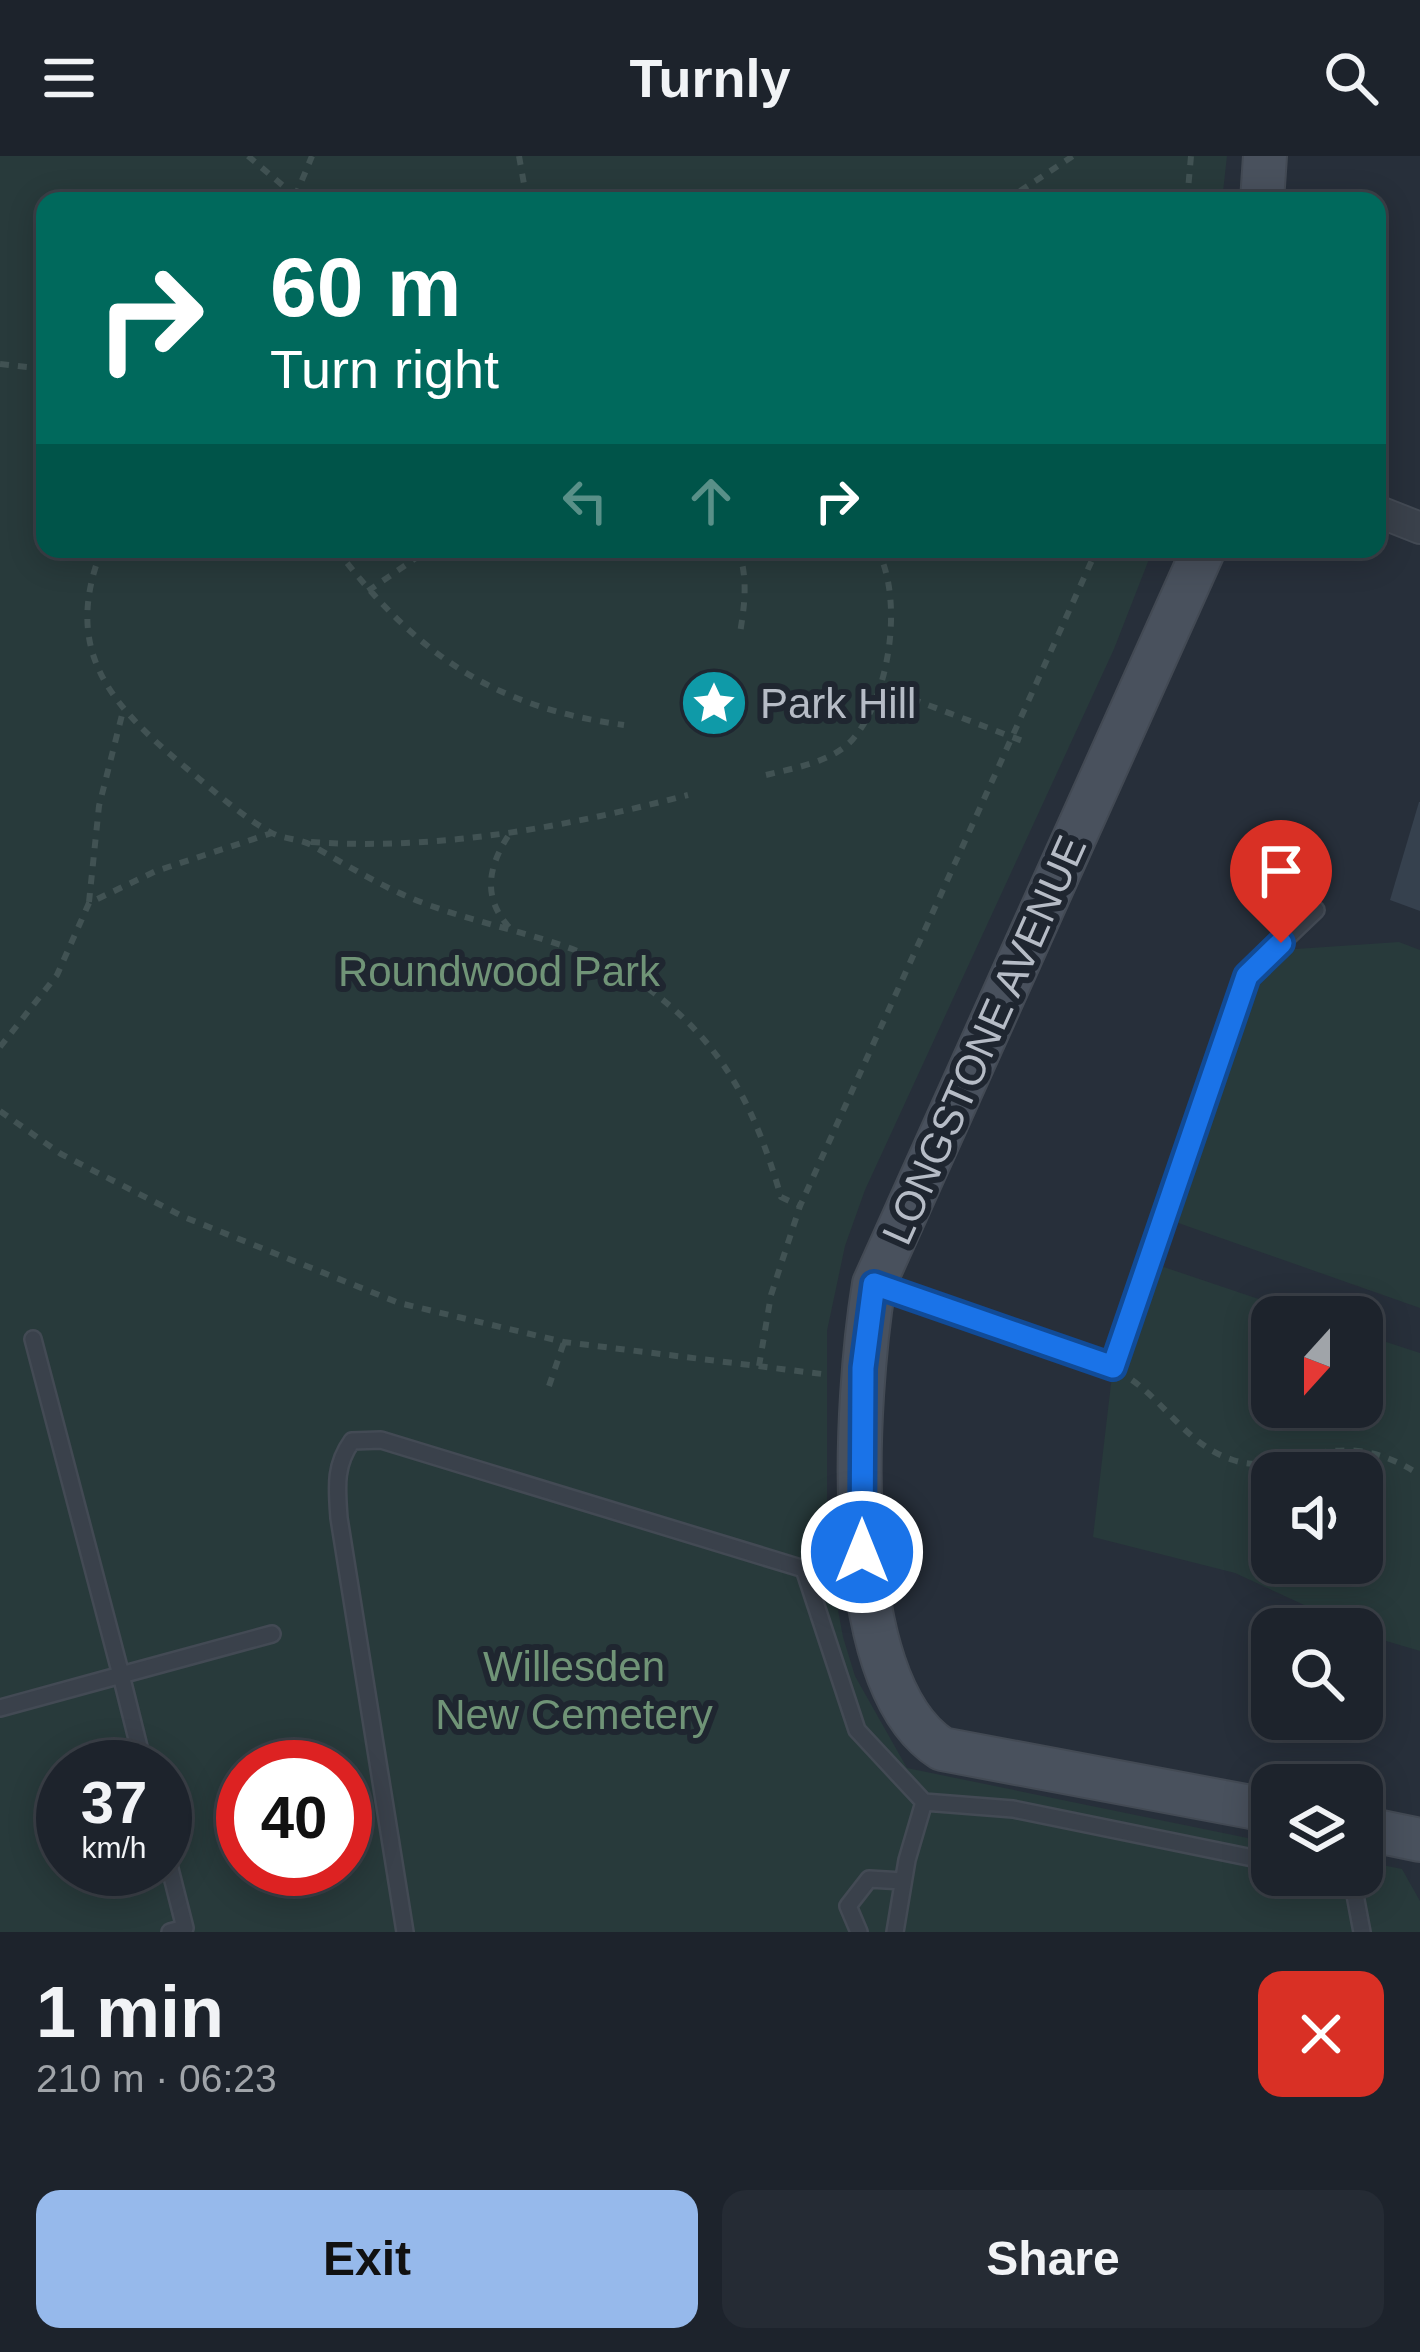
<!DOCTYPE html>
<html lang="en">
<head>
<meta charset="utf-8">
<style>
  :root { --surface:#1d232c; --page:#252b34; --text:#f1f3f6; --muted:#a0a4a9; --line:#3b4048; --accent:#96b9eb }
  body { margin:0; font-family:Arial,sans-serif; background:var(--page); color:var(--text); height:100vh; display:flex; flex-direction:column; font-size:45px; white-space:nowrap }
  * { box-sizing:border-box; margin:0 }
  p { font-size:39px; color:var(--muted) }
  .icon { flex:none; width:66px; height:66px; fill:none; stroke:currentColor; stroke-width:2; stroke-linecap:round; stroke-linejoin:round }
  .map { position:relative; height:1776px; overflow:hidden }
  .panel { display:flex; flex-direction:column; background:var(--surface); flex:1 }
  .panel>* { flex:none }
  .banner { position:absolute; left:36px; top:36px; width:1350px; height:366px; border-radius:24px; box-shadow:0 6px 30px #0003,0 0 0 3px var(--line); background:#00695c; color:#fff; overflow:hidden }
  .needle { width:78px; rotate:201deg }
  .fabs { position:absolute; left:1251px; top:1140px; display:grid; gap:24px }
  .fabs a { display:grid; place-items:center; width:132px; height:132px; border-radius:24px; background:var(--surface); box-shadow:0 6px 30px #0003,0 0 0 3px var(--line); font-size:60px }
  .speed { position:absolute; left:36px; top:1584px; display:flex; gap:24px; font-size:60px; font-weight:700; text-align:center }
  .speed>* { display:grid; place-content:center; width:156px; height:156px; border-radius:50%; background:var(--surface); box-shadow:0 6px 30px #0003,0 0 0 3px var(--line); line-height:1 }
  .speed small { font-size:30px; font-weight:400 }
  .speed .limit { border:18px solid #d22; background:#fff; color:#111 }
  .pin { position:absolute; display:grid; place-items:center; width:102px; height:102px; color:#fff; margin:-123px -51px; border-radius:50% 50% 50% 0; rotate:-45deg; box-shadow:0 0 12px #0007 }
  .pin .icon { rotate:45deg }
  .me { position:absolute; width:132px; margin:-66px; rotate:0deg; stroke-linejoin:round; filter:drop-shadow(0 0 9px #0008) }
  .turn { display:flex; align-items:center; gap:42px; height:252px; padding:0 36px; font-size:54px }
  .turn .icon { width:156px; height:156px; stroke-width:2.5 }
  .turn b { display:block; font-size:84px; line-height:102px }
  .lanes { display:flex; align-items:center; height:114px; padding:0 36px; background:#0003; justify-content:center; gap:60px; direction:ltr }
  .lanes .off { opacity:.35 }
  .round { display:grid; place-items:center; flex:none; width:126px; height:126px; border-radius:24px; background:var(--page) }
  .summary { display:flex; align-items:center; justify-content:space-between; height:204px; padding:0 36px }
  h1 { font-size:72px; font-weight:600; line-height:90px }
  .primary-button { display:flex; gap:24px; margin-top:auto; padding:24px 36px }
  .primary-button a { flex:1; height:138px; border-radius:24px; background:var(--accent); color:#111; font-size:48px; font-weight:600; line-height:138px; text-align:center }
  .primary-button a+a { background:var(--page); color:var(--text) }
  header { display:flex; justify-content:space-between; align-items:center; height:156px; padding:0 36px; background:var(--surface); font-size:54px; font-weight:600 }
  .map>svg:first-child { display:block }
</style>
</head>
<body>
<header><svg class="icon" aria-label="menu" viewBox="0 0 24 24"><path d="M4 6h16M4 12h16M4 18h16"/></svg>Turnly<svg class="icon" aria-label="search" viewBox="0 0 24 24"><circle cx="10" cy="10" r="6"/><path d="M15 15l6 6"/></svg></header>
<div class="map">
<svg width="1420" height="1776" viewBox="0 0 1420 1776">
  <rect width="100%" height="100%" fill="#272f3a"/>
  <!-- green -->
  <path fill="#283a3b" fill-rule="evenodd" d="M0,0H1227L1222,45H45V393H1153L1114,493L865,1034L845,1090L827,1175V1394L843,1481L855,1520L907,1612L1272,1687V1719H1362V1705L1402,1713L1420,1745V1776H0ZM63,1611H165V1713H63ZM243,1611H345V1713H243Z
    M1399,786L1420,794V1152L1167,1063L1267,795Z
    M1140,1103L1312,1161H1272V1251H1362V1178L1420,1197V1495L1376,1482L1235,1417L1093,1381L1113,1211ZM1272,1317H1362V1407H1272Z"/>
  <!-- building -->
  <path fill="#36414e" d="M1419,646H1420V755L1390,744Z"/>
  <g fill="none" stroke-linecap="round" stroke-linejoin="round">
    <defs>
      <path id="lane" d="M877,1129L1113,1211L1247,820L1316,754
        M0,1552L121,1519L33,1183
        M144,1611L121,1519L272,1478
        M924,1646L1013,1653L1272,1706
        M165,1693L185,1772L170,1776
        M1335,1719L1352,1723L1362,1776
        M405,1776L339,1362C337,1332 334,1310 352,1285L381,1284L804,1413L857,1574L924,1646L907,1704L895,1776
        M859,1776L848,1750L869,1723L903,1725"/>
      <path id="street" d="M1377,355L1420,372"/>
      <path id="secondary" d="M1262,45L1265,0
        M1204,393L874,1128C856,1239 836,1525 942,1593L1272,1655
        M1362,1672L1420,1684"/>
    </defs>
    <!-- lane casing -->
    <use href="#lane" stroke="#434a54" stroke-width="20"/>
    <!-- street casing -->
    <use href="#street" stroke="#434a54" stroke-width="34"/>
    <!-- secondary casing -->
    <use href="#secondary" stroke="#434a54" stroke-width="46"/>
    <!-- path -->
    <path stroke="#415253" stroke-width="6" stroke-dasharray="9 9" stroke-linecap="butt" d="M248,0L301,45
      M519,0L527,45
      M295,41L312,0
      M1005,45L1073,0
      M1187,45L1191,0
      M0,208L45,213
      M102,393C60,498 114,552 191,616C215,636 243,661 270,676C284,684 300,682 313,690C350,711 385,733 426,748C504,777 586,784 654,837C726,892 756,955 781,1041L800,1050
      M336,393C416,497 491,551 624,569
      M738,393C748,421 745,447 740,477
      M368,435L429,393
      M878,530L1028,587
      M766,619C794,612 833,606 853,583C890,540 904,443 877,393
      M311,686C439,695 565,671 688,639
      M89,746L99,650L123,555
      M509,771C481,740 489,709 510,677
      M0,891L57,819L89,747L156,715L272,677
      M0,955L61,998L184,1061L399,1147L564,1186L830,1219
      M759,1210L771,1139L800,1050L1097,393
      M1132,1224C1168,1250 1189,1290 1233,1304C1263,1314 1286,1303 1315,1298C1355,1289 1386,1297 1420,1319
      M549,1230L564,1186"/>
    <!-- lane -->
    <use href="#lane" stroke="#3a414b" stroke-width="15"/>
    <!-- street -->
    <use href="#street" stroke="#3a414b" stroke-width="30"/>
    <!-- secondary -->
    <use href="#secondary" stroke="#49515d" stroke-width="42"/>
  </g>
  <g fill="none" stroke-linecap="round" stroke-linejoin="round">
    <defs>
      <path id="route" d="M862,1396L863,1212L874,1128L1113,1211L1247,820L1281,787"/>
    </defs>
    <!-- route casing -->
    <use href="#route" stroke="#114b97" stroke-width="30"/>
    <!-- route -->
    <use href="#route" stroke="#1a73e8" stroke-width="21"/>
  </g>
  <!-- icons -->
  <defs>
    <symbol id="sight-disc" viewBox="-11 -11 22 22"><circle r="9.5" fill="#0f9aa8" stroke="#1f2630"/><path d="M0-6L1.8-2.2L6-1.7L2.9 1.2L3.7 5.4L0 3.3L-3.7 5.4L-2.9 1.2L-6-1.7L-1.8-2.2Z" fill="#fff"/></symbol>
  </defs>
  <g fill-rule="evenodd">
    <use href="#sight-disc" x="676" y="509" width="76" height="76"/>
  </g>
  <g text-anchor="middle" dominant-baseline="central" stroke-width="12" stroke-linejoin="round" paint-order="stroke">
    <!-- poi labels -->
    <g font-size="42" fill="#b6bcc6" stroke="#1f2630" text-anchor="start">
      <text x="760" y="547">Park Hill</text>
    </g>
    <!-- park labels -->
    <g font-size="42" fill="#709477" stroke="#1f2630">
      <text x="499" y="815">Roundwood Park</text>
      <text x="574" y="1510">Willesden<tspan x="574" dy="48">New Cemetery</tspan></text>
    </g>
    <!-- street labels -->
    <g font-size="42" fill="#b6bcc6" stroke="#1f2630">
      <text transform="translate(984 884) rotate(-66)">LONGSTONE AVENUE</text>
    </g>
  </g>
</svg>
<div class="fabs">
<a><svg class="needle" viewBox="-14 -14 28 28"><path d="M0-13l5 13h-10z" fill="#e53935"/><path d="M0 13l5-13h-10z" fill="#a0a4a9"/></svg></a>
<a><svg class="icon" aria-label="sound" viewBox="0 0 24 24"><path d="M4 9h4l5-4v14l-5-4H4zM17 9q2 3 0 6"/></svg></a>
<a><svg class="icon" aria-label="search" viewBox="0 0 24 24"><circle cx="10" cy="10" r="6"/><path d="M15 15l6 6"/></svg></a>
<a><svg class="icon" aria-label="layers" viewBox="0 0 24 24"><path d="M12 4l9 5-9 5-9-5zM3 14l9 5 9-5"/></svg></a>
</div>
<div class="speed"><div>37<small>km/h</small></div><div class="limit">40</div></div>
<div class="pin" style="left:1281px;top:787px;background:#d93025"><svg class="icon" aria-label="arrive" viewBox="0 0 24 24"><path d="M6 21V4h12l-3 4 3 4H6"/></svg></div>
<svg class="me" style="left:862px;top:1396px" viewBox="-20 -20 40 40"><circle r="17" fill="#1a73e8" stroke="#fff" stroke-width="3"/><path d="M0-11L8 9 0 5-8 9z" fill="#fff"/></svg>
<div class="banner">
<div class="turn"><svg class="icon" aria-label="right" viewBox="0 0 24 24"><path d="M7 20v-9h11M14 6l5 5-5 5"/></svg><div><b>60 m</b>Turn right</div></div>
<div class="lanes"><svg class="icon off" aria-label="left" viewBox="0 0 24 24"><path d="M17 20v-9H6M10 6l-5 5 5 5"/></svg><svg class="icon off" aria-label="ahead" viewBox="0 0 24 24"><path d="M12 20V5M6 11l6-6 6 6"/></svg><svg class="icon" aria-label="right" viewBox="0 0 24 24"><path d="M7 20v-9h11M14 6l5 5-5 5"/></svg></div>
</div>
</div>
<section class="panel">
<div class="summary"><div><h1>1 min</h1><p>210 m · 06:23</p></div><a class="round" style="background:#d93025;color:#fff"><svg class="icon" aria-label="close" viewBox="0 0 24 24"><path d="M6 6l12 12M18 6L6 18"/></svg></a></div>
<div class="primary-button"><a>Exit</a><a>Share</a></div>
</section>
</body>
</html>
